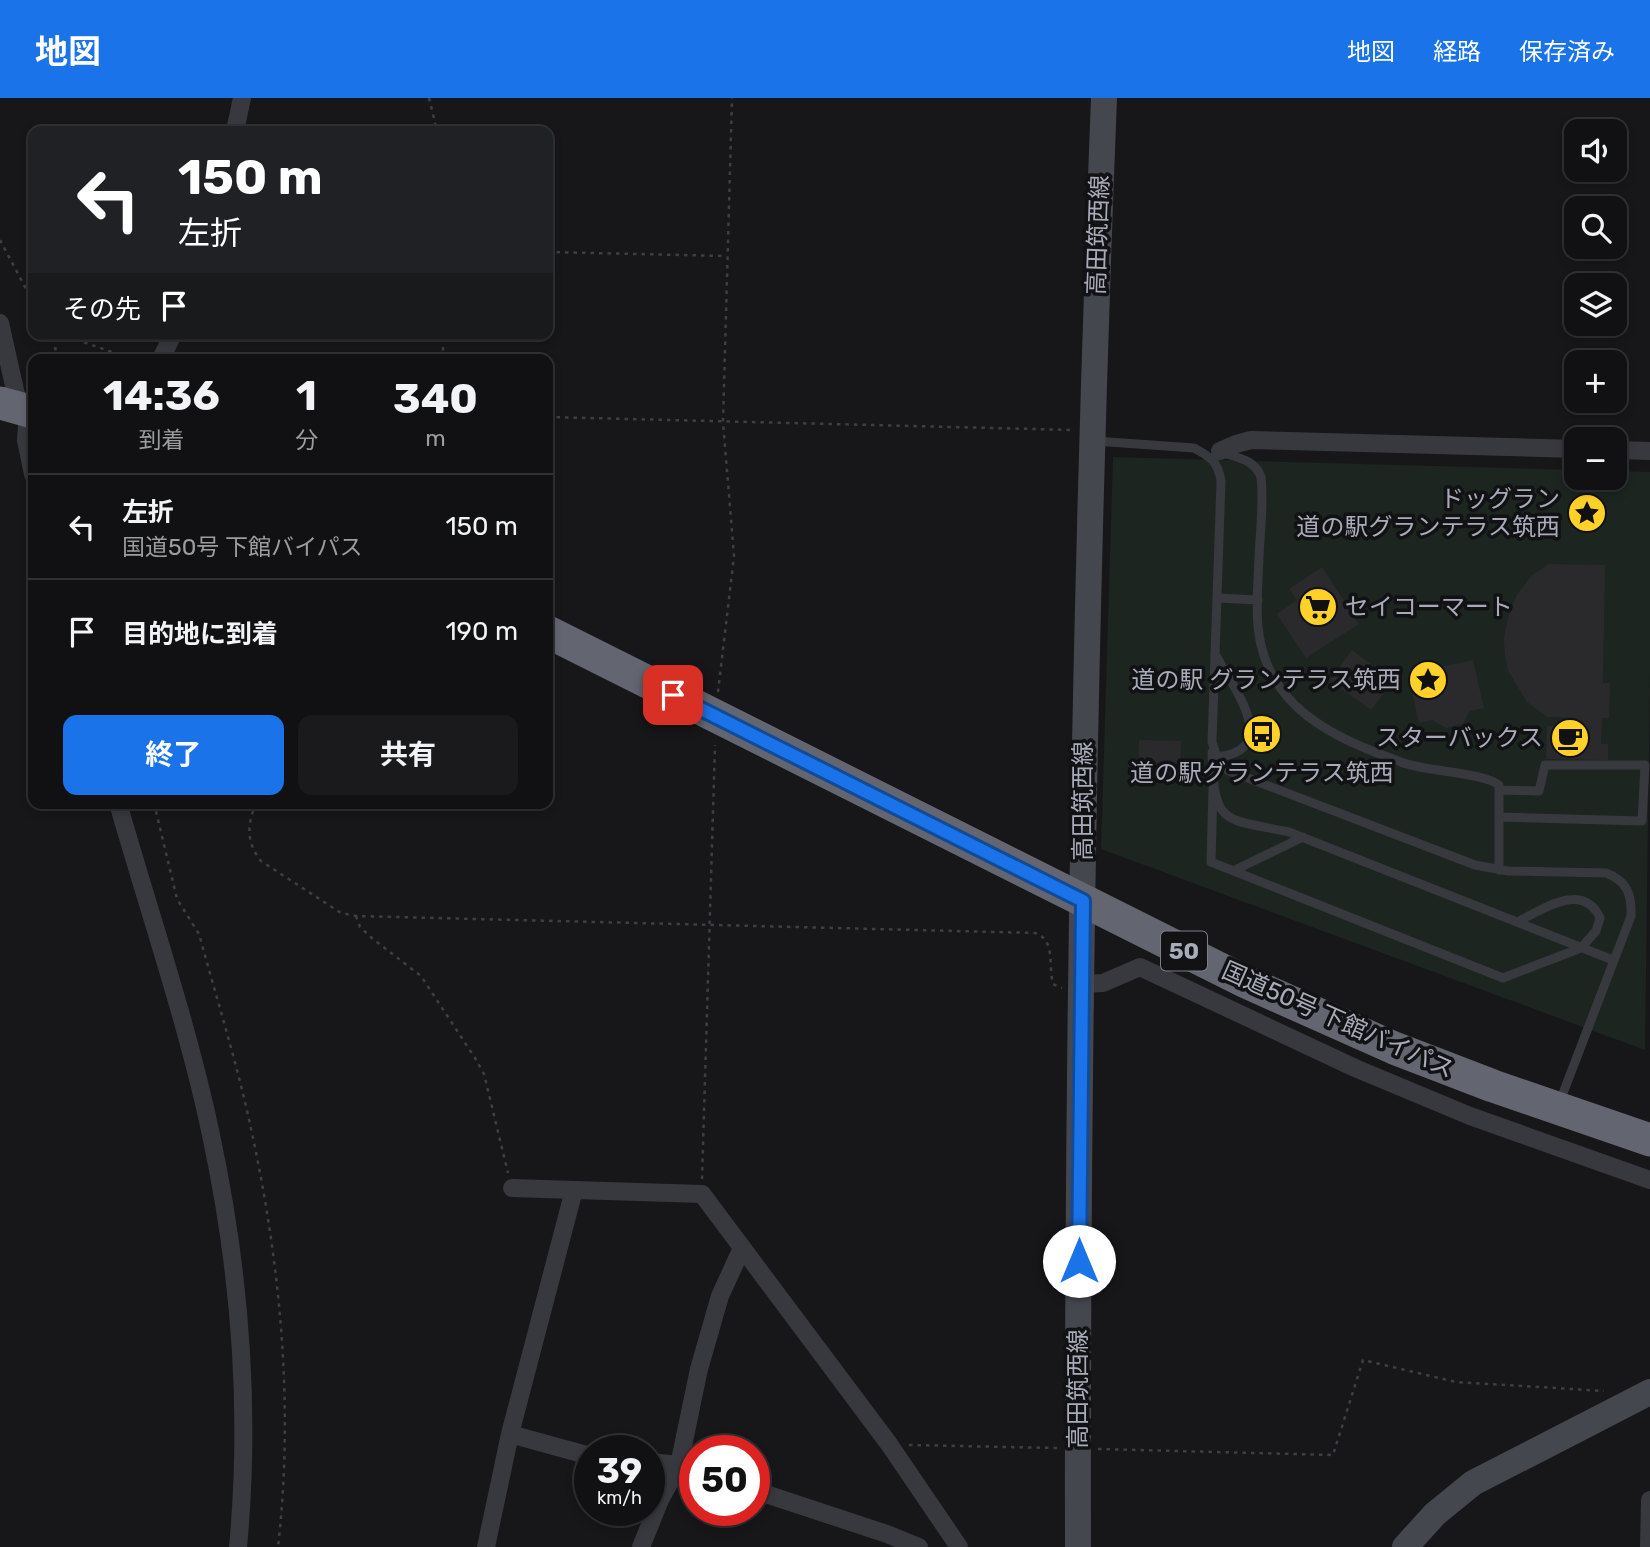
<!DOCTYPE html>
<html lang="ja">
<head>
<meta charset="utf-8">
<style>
  :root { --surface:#111113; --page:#1a1a1c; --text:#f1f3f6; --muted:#9c9da0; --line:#303133; --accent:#1a73e8 }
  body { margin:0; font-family:Rubik,"Noto Sans JP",sans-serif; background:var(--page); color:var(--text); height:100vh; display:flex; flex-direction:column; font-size:26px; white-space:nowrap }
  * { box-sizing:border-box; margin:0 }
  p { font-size:23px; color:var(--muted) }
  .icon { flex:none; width:38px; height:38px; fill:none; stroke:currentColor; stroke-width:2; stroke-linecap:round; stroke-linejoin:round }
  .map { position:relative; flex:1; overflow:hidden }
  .side { position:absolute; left:28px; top:256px; width:525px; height:455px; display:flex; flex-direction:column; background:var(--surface); border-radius:14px; box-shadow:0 4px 10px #0003,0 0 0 2px var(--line) }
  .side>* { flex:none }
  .hud { position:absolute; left:28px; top:28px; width:525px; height:214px; border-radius:14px; box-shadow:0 4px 10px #0003,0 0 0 2px var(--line); background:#202124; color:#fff; overflow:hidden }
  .controls { position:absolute; left:1564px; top:21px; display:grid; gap:14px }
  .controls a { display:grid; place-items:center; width:63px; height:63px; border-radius:14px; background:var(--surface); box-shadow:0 4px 10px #0003,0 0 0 2px var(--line); font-size:35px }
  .speed { position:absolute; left:574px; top:1337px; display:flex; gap:14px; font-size:35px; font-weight:700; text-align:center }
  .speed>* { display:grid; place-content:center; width:91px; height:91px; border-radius:50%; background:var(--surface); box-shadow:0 4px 10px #0003,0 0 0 2px var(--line); line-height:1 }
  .speed small { font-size:18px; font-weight:400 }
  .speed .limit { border:10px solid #d22; background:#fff; color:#111 }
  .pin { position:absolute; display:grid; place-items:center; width:60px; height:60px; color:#fff; margin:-30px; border-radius:14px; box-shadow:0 4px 10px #0006 }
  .me { position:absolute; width:77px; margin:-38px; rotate:0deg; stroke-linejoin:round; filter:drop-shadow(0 0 5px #0008) }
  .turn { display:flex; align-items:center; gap:24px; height:147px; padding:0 35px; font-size:32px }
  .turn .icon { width:91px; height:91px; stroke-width:2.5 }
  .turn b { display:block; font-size:49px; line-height:60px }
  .then { display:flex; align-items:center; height:66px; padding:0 35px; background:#0003; gap:14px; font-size:26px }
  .eta { display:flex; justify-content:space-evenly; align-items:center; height:119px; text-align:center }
  .eta b { font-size:42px; font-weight:700; line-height:49px }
  .action { display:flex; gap:14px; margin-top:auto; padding:14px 35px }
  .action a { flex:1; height:80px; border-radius:14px; background:var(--accent); color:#fff; font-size:28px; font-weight:700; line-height:80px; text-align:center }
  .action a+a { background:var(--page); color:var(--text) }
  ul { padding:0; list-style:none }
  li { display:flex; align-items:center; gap:21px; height:105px; padding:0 35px; border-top:2px solid var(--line) }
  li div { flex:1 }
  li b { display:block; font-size:26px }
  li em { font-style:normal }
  header { display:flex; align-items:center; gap:42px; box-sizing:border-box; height:98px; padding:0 35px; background:var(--accent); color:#fff }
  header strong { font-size:33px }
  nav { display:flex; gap:38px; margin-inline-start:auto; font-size:24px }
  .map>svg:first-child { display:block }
</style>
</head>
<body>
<header>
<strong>地図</strong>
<nav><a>地図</a><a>経路</a><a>保存済み</a></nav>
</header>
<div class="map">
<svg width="1650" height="1449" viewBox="0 0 1650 1449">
  <rect width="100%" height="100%" fill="#171719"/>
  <!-- green -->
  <path fill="#1c251f" d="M1113,359L1577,372V380H1615V373L1650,374V577L1645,952L1101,751Z"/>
  <!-- building -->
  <path fill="#2a2a2d" d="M1549,466L1605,467L1603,585H1610L1609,620H1602L1601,646H1608V662L1546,661L1547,628L1577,629V620L1547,619L1527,604L1508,573L1505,557L1504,540L1510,511L1518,495L1532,477Z
    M1322,469L1359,526L1306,560L1277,516L1297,502L1289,491Z
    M1352,552L1393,583L1371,612L1330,582Z
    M1473,562L1484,610L1470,613L1463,626L1446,630L1432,622L1419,625L1408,576Z
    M1139,642L1181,643L1180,681L1138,680Z"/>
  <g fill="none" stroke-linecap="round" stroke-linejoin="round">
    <!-- path -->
    <path stroke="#3e3f46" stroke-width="2.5" stroke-dasharray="3.5 5" stroke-linecap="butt" d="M429,0L437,33
      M0,142L33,204
      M548,154L726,158
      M60,236L132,261
      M55,261L56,236
      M443,261V236
      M548,319L1073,332
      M718,594L734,458L723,324L732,0
      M154,705L177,801L199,836L204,854C218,904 233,954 245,1004C279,1149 295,1301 278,1449
      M256,705C247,727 246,744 261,763L341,815L356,818L1035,835C1056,842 1048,867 1053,886L1062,890
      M356,818L360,829L373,841L421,878L475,960L484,976L508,1075
      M702,1081L715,647
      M909,1347L1057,1350
      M1098,1351L1333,1357L1363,1262L1456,1284L1604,1293"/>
    <!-- lane -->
    <path stroke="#38383f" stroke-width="9" d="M1095,343L1194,350C1211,359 1218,364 1221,383L1212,644L1217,659L1227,672L1475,767L1508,773L1606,775C1627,783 1632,796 1631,818L1560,1003
      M1223,355C1239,360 1255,362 1261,379C1264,405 1260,433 1259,460C1258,483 1256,507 1258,529C1266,610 1334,640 1401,664C1426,674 1482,674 1499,687V772
      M1217,500L1258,502
      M1217,559C1234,591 1282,652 1217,659
      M1212,654C1214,729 1223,720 1289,734L1613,862
      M1213,690L1211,764L1503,880L1581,850L1596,833L1600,820C1583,783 1543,811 1517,824
      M1500,692L1539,693L1545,667H1645L1642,723L1500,719
      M1233,773L1303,739"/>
    <!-- street -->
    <path stroke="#38383f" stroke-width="18" d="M235,33L242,0
      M0,225L19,310
      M161,261L173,236
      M28,313L26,342L33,376
      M1615,352L1650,353
      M1220,353L1236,346L1251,342L1577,351
      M118,705C149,814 188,927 211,1037C240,1173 251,1311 238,1449
      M1082,886L1103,885L1140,869L1355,970L1470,1018L1650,1082
      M512,1090L702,1096L889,1346L959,1449
      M510,1336L590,1358
      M649,1364L679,1367L695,1372
      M754,1392L887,1436L919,1449
      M486,1449L510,1336L574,1092
      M641,1449L660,1402L679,1367L699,1271L720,1198L742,1150
      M1649,1449L1650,1402"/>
    <!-- secondary -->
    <path stroke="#45474f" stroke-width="26" d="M1078,1449C1077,966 1085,483 1104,0
      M1405,1449L1435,1416L1473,1385L1650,1294"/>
    <!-- highway -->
    <path stroke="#636570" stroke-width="33" d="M0,305L33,314
      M548,534L1246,884L1394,950L1493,988L1650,1042"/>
  </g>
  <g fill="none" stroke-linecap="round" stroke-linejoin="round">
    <defs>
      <path id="route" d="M673,597L1083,803L1079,1163"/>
    </defs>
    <!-- route casing -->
    <use href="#route" stroke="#114b97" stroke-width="18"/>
    <!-- route -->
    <use href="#route" stroke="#1a73e8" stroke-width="12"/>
  </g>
  <!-- icons -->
  <defs>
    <symbol id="sight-disc" viewBox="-11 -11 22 22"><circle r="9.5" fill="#ffd129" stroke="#121214"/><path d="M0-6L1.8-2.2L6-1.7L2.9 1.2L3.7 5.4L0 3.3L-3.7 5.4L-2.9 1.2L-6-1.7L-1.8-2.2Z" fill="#111"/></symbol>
    <symbol id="supermarket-disc" viewBox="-11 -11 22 22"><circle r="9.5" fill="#ffd129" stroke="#121214"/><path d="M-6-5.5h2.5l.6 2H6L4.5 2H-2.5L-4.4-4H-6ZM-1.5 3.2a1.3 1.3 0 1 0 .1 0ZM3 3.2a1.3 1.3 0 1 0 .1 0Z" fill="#111"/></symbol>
    <symbol id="bus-disc" viewBox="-11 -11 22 22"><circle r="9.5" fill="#ffd129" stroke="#121214"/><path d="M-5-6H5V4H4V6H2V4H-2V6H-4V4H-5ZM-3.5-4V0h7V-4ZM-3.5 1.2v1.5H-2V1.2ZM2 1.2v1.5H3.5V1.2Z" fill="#111"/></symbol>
    <symbol id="cafe-disc" viewBox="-11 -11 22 22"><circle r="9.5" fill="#ffd129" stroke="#121214"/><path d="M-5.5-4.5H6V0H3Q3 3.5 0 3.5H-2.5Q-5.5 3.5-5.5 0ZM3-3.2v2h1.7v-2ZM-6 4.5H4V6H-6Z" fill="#111"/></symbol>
  </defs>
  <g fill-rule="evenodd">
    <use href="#sight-disc" x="1565" y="393" width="44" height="44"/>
    <use href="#supermarket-disc" x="1296" y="487" width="44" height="44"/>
    <use href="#sight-disc" x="1406" y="560" width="44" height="44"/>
    <use href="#bus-disc" x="1240" y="614" width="44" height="44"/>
    <use href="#cafe-disc" x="1548" y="618" width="44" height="44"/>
  </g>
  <g text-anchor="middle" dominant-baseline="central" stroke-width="7" stroke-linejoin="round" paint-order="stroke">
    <!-- shield labels -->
    <rect fill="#121214" stroke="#7b7d88" stroke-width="2" x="1161" y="833.5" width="46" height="39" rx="5"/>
    <g font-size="23" font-weight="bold" fill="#a8abba">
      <text x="1184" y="853">50</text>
    </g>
    <!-- street labels -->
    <g font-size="24" fill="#a8abba" stroke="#121214">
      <text transform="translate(1098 137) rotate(-88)">高田筑西線</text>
      <text transform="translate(1083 703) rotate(-90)">高田筑西線</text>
      <text transform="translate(1338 922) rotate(24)">国道50号 下館バイパス</text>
      <text transform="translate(1078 1291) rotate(-90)">高田筑西線</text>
    </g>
    <!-- poi labels -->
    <g font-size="24" fill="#a8abba" stroke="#121214" text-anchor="end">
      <text x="1560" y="401">ドッグラン<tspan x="1560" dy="28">道の駅グランテラス筑西</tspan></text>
      <text x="1345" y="509" text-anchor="start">セイコーマート</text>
      <text x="1401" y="582">道の駅 グランテラス筑西</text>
      <text x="1543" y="640">スターバックス</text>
      <text x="1262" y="675" text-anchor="middle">道の駅グランテラス筑西</text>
    </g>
  </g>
</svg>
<div class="controls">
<a><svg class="icon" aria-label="sound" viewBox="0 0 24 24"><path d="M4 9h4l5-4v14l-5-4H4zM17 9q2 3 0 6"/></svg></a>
<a><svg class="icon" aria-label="search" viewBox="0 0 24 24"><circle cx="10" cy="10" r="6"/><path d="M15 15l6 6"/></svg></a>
<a><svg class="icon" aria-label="layers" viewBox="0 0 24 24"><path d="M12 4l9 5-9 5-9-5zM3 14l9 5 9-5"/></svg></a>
<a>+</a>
<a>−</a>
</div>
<div class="speed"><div>39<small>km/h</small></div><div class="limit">50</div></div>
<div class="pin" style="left:673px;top:597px;background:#d93025"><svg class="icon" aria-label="arrive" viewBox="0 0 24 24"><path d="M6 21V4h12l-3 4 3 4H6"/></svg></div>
<svg class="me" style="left:1079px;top:1163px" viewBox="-20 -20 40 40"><circle r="19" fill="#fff"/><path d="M0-13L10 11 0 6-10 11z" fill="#1a73e8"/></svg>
<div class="hud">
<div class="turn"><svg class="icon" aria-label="left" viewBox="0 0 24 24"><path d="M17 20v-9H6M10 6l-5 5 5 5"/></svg><div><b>150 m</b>左折</div></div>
<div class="then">その先<svg class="icon" aria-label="arrive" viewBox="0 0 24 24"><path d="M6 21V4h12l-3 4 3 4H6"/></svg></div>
</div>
<section class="side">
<div class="eta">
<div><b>14:36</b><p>到着</p></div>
<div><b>1</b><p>分</p></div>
<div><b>340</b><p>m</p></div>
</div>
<ul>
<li><svg class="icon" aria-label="left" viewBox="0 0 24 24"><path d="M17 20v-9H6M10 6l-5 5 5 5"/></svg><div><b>左折</b><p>国道50号 下館バイパス</p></div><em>150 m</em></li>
<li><svg class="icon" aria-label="arrive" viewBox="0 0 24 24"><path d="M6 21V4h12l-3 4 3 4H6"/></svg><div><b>目的地に到着</b></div><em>190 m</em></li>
</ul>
<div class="action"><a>終了</a><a>共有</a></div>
</section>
</div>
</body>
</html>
